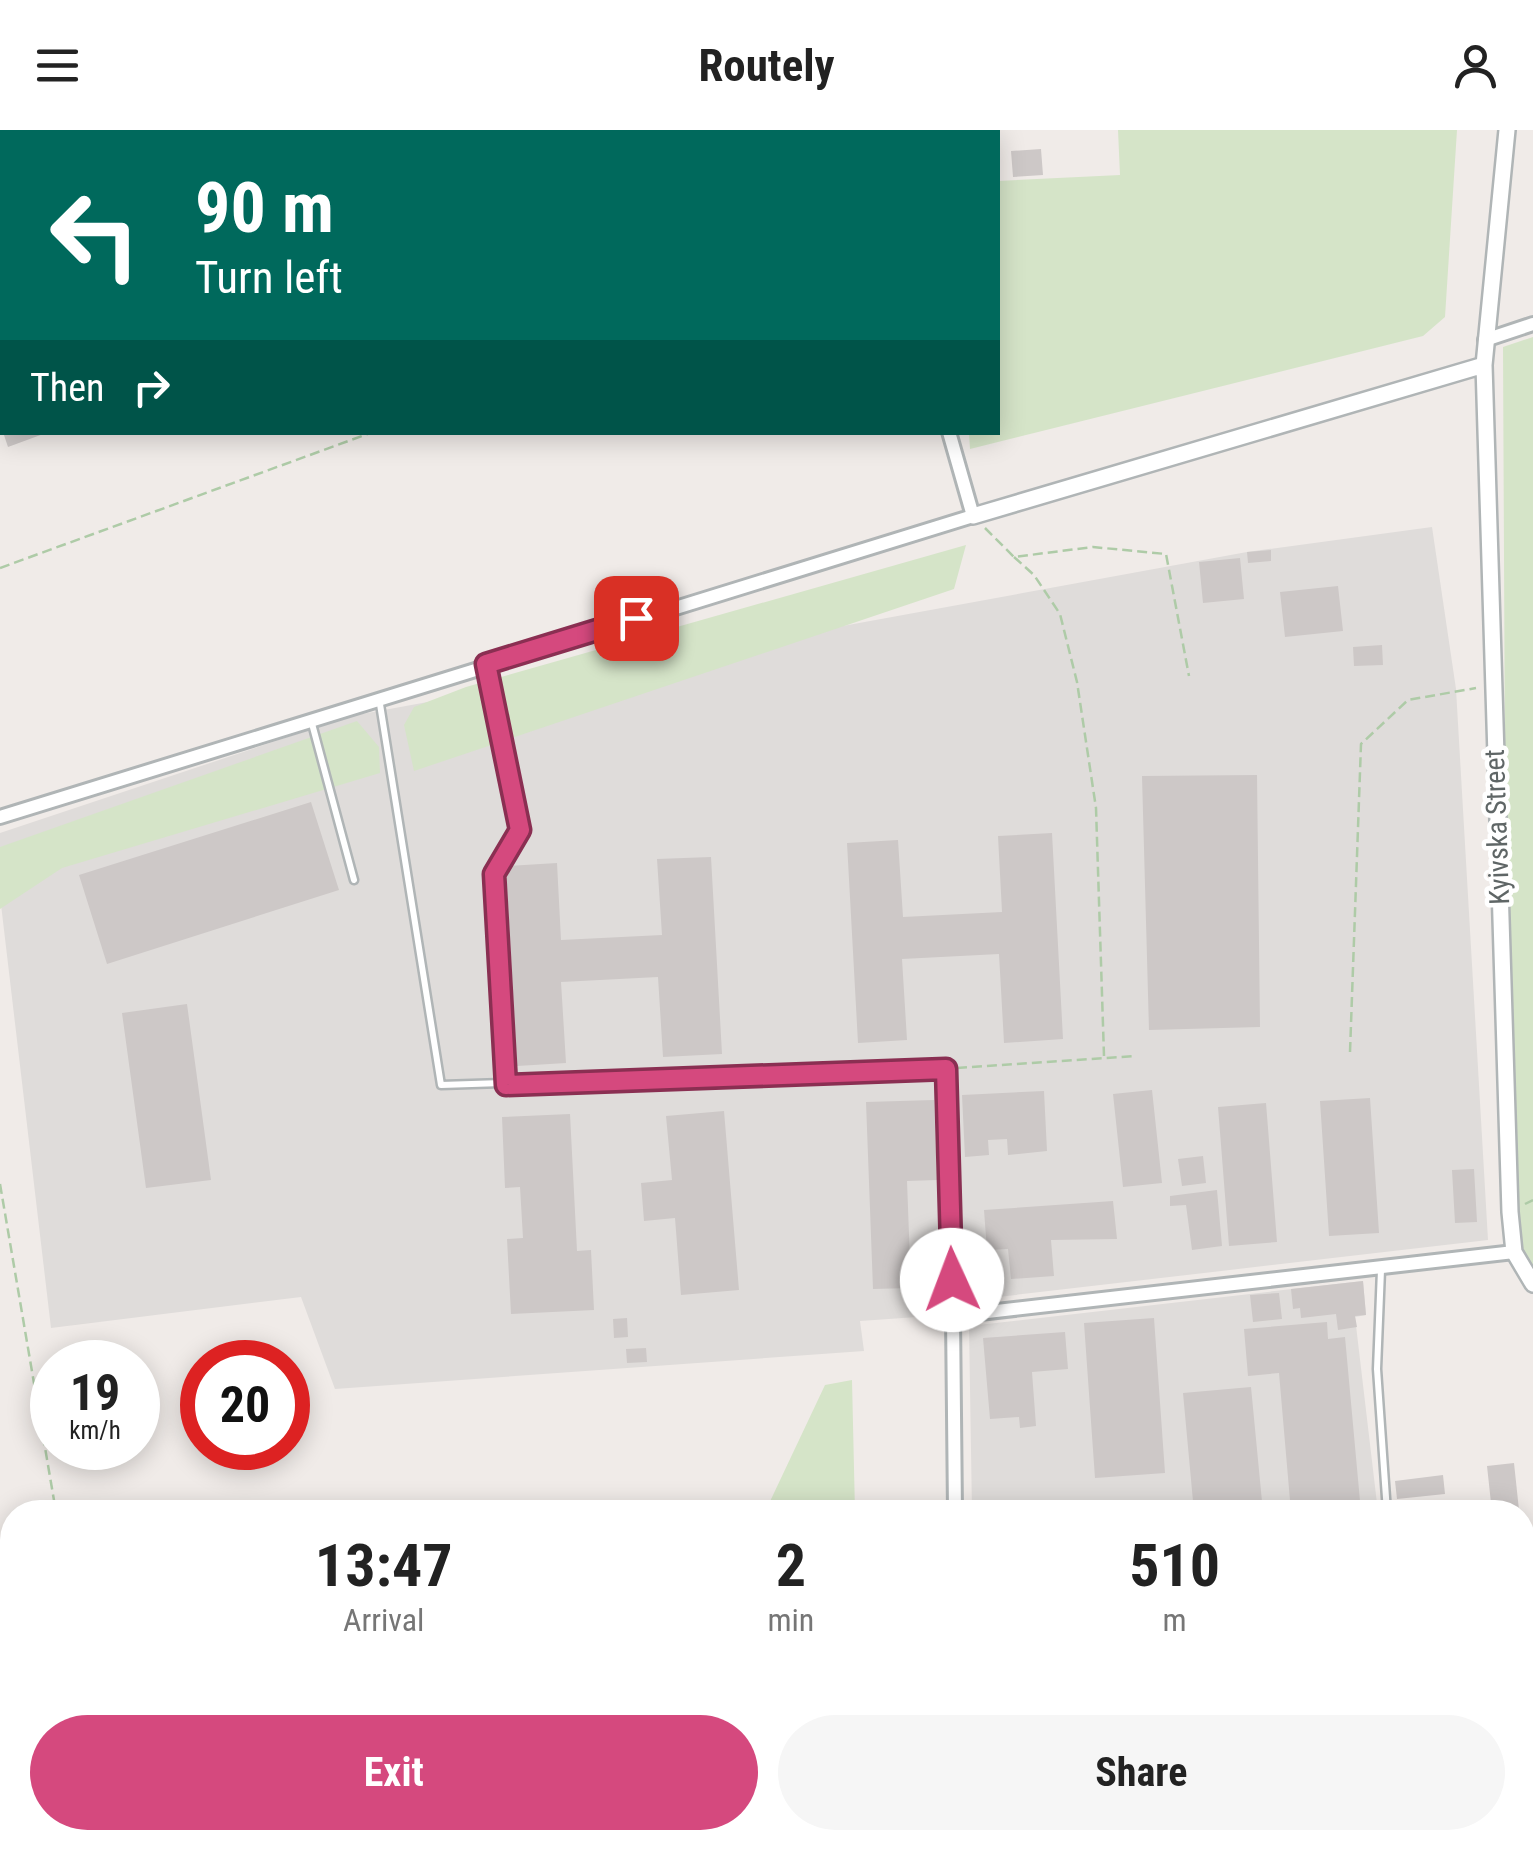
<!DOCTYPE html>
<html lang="en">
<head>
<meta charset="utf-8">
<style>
  :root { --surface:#fff; --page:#f6f6f6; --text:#222; --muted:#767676; --accent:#d5497e }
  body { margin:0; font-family:"Roboto Condensed",sans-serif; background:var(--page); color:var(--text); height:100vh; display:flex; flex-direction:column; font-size:38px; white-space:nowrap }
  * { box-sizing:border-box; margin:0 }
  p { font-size:32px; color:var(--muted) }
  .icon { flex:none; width:55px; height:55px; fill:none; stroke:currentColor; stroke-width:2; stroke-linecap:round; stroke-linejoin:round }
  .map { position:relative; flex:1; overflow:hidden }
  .details { position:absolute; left:0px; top:1370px; width:1535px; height:350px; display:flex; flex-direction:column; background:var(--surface); border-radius:40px 40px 0 0; box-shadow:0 5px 25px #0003 }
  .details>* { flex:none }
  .hud { position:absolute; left:0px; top:0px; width:1000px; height:305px; box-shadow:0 5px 25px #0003; background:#00695c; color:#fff; overflow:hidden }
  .speed { position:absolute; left:30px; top:1210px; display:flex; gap:20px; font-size:50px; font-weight:700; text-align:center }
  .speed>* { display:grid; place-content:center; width:130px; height:130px; border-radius:50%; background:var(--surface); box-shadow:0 5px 25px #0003; line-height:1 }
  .speed small { font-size:25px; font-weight:400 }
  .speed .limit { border:15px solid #d22; background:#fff; color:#111 }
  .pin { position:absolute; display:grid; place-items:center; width:85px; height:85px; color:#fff; margin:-42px; border-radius:20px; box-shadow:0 5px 15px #0006 }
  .me { position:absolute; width:110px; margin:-55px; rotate:358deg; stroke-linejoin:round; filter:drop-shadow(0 0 8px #0008) }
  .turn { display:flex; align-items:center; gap:35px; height:210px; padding:0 30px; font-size:45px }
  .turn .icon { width:130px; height:130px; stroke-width:2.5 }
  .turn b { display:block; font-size:70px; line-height:85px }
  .then { display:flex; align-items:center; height:95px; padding:0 30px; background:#0003; gap:20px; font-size:38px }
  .eta { display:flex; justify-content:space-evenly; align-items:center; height:170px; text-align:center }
  .eta b { font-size:60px; font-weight:700; line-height:70px }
  .cta { display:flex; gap:20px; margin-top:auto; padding:20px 30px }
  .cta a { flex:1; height:115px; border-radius:60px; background:var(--accent); color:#fff; font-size:40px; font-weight:700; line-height:115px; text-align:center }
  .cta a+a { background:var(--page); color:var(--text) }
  header { display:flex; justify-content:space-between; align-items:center; height:130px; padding:0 30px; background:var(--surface); font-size:45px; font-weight:700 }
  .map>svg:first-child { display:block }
</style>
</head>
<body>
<header><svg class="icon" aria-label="menu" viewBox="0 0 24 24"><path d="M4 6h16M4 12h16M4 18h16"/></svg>Routely<svg class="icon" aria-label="person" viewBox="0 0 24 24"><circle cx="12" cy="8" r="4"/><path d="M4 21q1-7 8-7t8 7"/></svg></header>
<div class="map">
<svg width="1533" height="1720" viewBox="0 0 1533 1720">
  <rect width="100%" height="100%" fill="#f0ebe8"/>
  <!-- industrial -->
  <path fill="#dfdcda" d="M1432,397L1456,559L1488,1110L946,1173V1185L860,1191L864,1221L335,1259L301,1167L51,1198L0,766V703L351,586L1247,422Z
    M1363,1151L1366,1185L1355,1187L1378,1382H972L969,1196Z
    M976,1708H1405L1406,1720H976Z"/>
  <!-- green -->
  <path fill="#d5e4c8" d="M0,0H267V2H2V118Z
    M1118,0H1457L1445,187L1423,206L970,319L969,303L998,302V51L1120,45Z
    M1533,207V1154L1514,1122L1507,1053L1503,217Z
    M966,415L954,459L414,641L404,595L414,577L466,557Z
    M357,591L379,617L380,643L62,738L0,779V717Z
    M852,1250L855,1382H765L825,1255Z
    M710,1708H862V1720H711Z"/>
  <!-- building -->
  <path fill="#cdc8c7" d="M1041,19L1043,45L1013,47L1011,21Z
    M3,302H46V303L8,317Z
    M1271,420V431L1248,433L1247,422Z
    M1240,428L1244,469L1203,473L1199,432Z
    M1338,456L1343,501L1285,507L1280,462Z
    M1382,515L1383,535L1354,536L1353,517Z
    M1257,645L1260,897L1149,900L1142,646Z
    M311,672L339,760L107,834L79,745Z
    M1052,703L1063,909L1004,913L999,824L902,829L907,910L858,913L847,713L898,710L903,787L1002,782L998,706Z
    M711,727L722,924L663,927L658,847L561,852L566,933L517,936L506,736L557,733L561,810L662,805L657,729Z
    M187,874L211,1050L146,1058L122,883Z
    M1152,960L1162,1053L1123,1057L1113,964Z
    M1044,961L1047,1021L1008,1025L1007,1009L988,1010L989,1025L965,1027L962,965Z
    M1370,968L1379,1103L1329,1106L1320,971Z
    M934,970L937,1050L907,1051L911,1158L873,1159L866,972Z
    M1266,973L1277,1112L1229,1116L1218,977Z
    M724,981L739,1160L681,1165L675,1088L644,1091L641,1053L672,1050L666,986Z
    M570,984L577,1121L591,1120L594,1180L511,1184L507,1109L523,1108L520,1057L505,1058L502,987Z
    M1203,1026L1206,1053L1182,1056L1178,1029Z
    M1474,1039L1477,1092L1455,1093L1452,1040Z
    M1217,1060L1222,1116L1192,1120L1186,1075L1170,1076V1066Z
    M1113,1071L1117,1109L1051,1110L1054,1146L1011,1149L1008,1119L987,1120L984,1080Z
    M1000,1134L1001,1155L971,1156L970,1135Z
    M1363,1151L1366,1185L1355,1186L1357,1197L1338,1200L1336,1184L1301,1188L1300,1178L1293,1179L1291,1159Z
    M1279,1163L1282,1189L1253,1192L1250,1165Z
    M627,1188L628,1207L614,1208L613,1189Z
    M1154,1188L1165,1343L1095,1348L1084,1193Z
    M1327,1192L1328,1209L1345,1207L1361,1382H1291L1279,1243L1248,1246L1244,1199Z
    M1065,1202L1068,1239L1032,1242L1036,1296L1020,1298L1019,1287L990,1289L983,1208Z
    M646,1218L647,1232L627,1233L626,1219Z
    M1251,1257L1263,1382H1194L1183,1263Z
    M1514,1333L1519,1380L1492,1382L1487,1336Z
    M1443,1345L1445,1364L1397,1369L1395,1351Z
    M1066 1714a9 9 0 1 1 18 0a9 9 0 1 1-18 0Z
    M1342,1708H1399L1400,1720H1298L1297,1714L1342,1711Z
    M1460,1708H1490L1491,1715L1461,1717Z"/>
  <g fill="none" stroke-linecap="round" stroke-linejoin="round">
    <defs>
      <path id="service" d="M487,537L519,699L494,743L507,955
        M379,568L441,955L945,939L953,1184
        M311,590L354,750
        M1381,1140L1377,1239L1387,1382
        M1222,1708V1720"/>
      <path id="minor" d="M406,0V2
        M934,0V2
        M764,2L780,0
        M1485,210L1533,194
        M0,229L2,228
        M0,687L973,386L949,302
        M955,1382L953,1186L1514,1122
        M960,1708V1720"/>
      <path id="tertiary" d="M1507,0L1484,235L1510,1082L1514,1122L1533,1154
        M973,386L1484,235"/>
    </defs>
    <!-- service casing -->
    <use href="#service" stroke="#b0b5b6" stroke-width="11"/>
    <!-- minor casing -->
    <use href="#minor" stroke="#b0b5b6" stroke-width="18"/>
    <!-- tertiary casing -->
    <use href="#tertiary" stroke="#b0b5b6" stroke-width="20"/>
    <!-- path -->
    <path stroke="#aecba7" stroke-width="2.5" stroke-dasharray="10 5" stroke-linecap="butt" d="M985,398L1014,427L1093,417L1166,424L1189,546
      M1014,427L1034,445L1060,484L1077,552L1096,678L1104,926
      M0,438L373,302
      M1350,922L1361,614L1408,570L1476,558
      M957,938L1135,926
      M0,1054L56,1382
      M1525,1074L1533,1070
      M100,1708L102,1720
      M1413,1708L1414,1720"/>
    <!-- service -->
    <use href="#service" stroke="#fff" stroke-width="6"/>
    <!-- minor -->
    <use href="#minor" stroke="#fff" stroke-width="12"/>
    <!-- tertiary -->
    <use href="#tertiary" stroke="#fff" stroke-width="15"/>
  </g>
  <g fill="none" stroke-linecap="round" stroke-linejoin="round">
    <defs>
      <path id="route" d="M636,488L486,534L520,700L494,744L506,955L946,939L952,1150"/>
    </defs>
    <!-- route casing -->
    <use href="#route" stroke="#8a2f52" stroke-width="25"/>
    <!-- route -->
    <use href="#route" stroke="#d5497e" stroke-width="18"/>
  </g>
  <g text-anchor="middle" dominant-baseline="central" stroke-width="9" stroke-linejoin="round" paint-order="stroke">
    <!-- street labels -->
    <g font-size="28" fill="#5f6666" stroke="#fff">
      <text transform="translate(1497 697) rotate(-92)">Kyivska Street</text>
    </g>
  </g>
</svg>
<div class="speed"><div>19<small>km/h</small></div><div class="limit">20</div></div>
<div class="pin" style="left:636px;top:488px;background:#d93025"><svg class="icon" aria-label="arrive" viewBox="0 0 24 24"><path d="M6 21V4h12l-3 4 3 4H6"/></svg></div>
<svg class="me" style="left:952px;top:1150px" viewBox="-20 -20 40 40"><circle r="19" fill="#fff"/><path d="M0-13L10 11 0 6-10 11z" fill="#d5497e"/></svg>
<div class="hud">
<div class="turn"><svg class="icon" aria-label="left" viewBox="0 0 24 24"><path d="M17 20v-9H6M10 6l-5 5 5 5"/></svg><div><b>90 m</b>Turn left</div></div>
<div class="then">Then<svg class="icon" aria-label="right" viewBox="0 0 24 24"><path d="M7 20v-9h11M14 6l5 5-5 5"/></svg></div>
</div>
<section class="details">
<div class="eta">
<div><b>13:47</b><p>Arrival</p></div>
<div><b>2</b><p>min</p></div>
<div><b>510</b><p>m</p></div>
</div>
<div class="cta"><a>Exit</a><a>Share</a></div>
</section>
</div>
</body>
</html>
